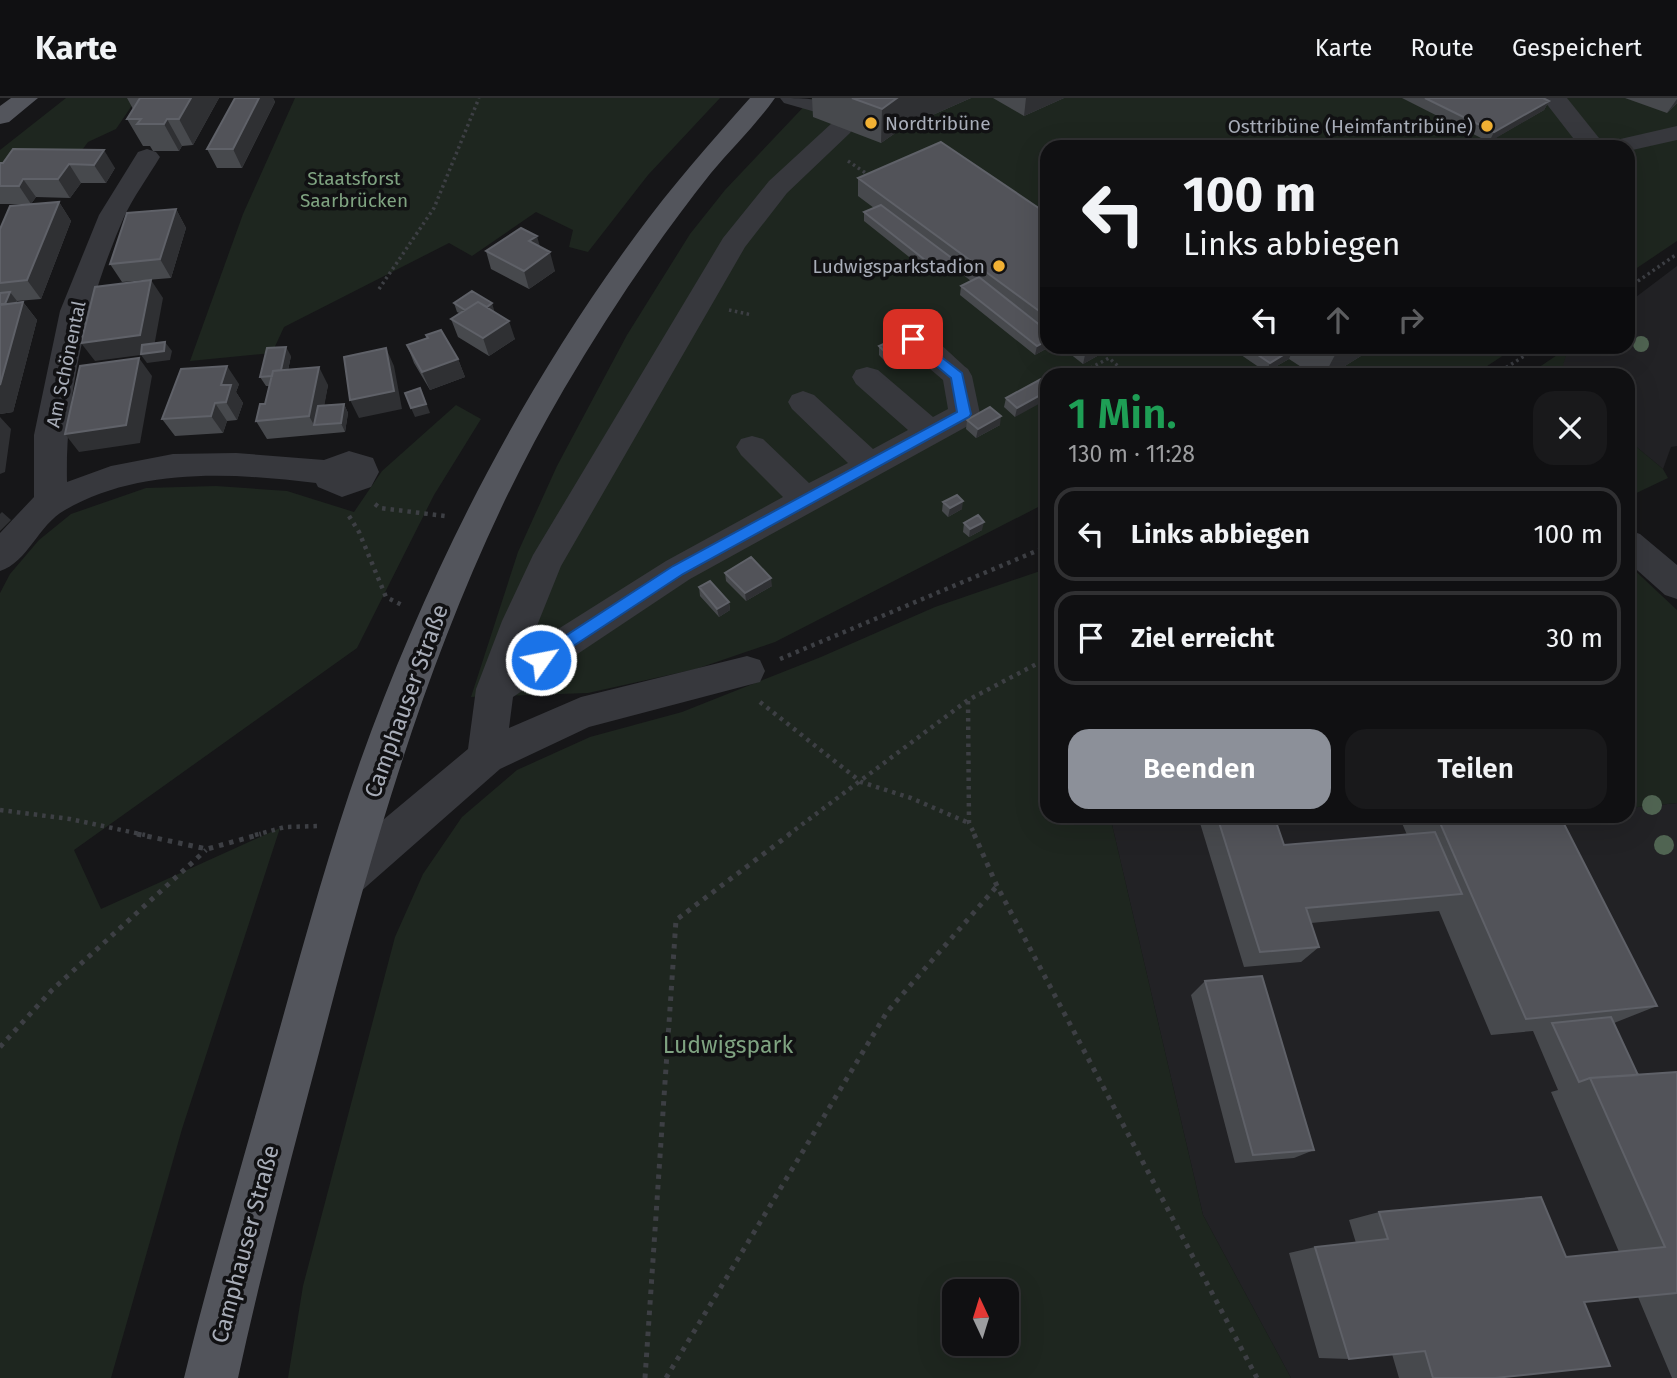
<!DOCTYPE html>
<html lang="de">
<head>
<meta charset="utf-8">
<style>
  :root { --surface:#101012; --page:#19191b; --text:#f1f3f6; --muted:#9c9d9f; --line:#303032; --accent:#8c9099 }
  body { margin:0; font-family:"Fira Sans",sans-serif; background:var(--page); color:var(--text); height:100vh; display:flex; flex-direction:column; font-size:26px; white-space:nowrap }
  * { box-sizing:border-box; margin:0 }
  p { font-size:23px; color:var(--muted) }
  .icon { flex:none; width:38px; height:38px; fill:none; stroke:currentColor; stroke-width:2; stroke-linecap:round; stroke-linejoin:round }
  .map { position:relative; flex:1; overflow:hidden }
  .details { position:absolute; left:1040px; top:270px; width:595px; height:455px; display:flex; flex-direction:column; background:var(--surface); border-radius:21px; box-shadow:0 7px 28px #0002,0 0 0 2px var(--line) }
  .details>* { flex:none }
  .top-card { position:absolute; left:1040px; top:42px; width:595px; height:214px; border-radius:21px; box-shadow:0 7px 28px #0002,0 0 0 2px var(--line); background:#101012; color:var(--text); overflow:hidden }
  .needle { width:46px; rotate:356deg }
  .controls { position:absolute; left:942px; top:1181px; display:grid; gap:14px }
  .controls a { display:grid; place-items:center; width:77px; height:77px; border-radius:14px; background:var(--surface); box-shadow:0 7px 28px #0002,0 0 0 2px var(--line); font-size:35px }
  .pin { position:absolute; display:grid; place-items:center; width:60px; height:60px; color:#fff; margin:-30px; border-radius:14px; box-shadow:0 4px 10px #0006 }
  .me { position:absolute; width:77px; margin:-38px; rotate:57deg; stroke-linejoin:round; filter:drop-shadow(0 0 5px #0008) }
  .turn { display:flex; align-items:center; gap:24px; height:147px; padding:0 28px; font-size:32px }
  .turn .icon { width:91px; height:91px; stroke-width:2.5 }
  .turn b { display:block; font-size:49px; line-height:60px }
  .lanes { display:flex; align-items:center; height:66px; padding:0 28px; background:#0003; justify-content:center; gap:35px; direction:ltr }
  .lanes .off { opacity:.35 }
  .round { display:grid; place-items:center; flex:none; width:74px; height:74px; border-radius:21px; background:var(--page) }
  .overview { display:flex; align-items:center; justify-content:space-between; height:119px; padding:0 28px }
  h1 { font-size:42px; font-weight:600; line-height:52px; color:#1e9e55 }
  .action { display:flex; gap:14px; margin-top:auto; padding:14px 28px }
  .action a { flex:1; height:80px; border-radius:21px; background:var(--accent); color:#fff; font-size:28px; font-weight:600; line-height:80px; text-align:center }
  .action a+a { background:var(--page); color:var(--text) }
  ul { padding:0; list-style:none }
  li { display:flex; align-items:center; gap:21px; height:94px; margin:0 14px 10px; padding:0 14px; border:4px solid var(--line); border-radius:21px }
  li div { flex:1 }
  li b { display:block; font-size:26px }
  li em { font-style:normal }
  header { display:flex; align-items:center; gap:42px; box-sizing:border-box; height:98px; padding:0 35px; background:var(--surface); border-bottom:2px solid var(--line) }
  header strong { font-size:33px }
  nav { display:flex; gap:38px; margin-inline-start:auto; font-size:24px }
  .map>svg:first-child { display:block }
</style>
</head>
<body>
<header>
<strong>Karte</strong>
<nav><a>Karte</a><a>Route</a><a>Gespeichert</a></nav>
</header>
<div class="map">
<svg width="1677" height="1280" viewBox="0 0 1677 1280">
  <rect width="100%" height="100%" fill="#161618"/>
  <!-- built -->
  <path fill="#222225" d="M1677,168V348L1671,349L1663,371L1628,342V276H1564L1562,267L1569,249L1628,248V205Z
    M1677,705V1280H1291L1203,1117L1110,718H1628V710Z"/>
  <!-- green -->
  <path fill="#1e261f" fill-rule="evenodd" d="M66,0H137L116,31L88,44L71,67L0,74V52Z
    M295,0H720L648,77L588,154L569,149L573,132L536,114L472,158L449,145L284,229L272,255L190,263L243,116Z
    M812,0H1677V143L1628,176V49H1046V248L1516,249L1475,276H1046V405L775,544L696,571L588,595L471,599L518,454L557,368L627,237L690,136L725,92Z
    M1569,249L1563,267L1564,276H1529Z
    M456,307L481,321L434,397L357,550L74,752L101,811L280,730L182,1031L111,1280H0V495L10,476L39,442L71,416L146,390L216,388L287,393L354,414L382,373Z
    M1628,342L1663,371L1668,380L1628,399Z
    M1628,466L1677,512V705L1628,710Z
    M1046,471V718H1110L1203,1117L1291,1280H288L303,1188L395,839L423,776L462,719L517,672L590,639L682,614L821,559L935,509ZM954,1194H1006V1246H954Z"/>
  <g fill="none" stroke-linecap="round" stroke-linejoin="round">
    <!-- path-far2 -->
    <path stroke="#3d3f44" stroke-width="3.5" stroke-dasharray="2.5 3.5" stroke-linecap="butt" d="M848,63L870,78
      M1628,190L1677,156
      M379,191L434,110L479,0
      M729,212L752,217
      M1085,273L1109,260L1127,276
      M1496,276L1540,248"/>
    <!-- path-far1 -->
    <path stroke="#3d3f44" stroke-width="4.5" stroke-dasharray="3.5 5" stroke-linecap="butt" d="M375,406L380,410L445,418
      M349,418L359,434L386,499L402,507
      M780,561L1046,449
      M968,603L969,725L975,737
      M760,604L861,684L911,700L969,725
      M0,712L70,721L145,737
      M255,737L285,729L318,728
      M788,737L968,602L1046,561"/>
    <!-- path -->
    <path stroke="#3d3f44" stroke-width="5" stroke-dasharray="4.5 6" stroke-linecap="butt" d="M137,736L207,751L261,736
      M974,736L997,788L1257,1280
      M0,949L52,892L206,752
      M645,1280L676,822L790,736
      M666,1280L887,914L997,788"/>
    <!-- minor -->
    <path fill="#37383d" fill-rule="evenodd" d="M780,0C797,0 827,0 838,10L835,15L826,17L784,5Z
      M1542,0H1567L1603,45L1677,28V42L1628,53V49H1580Z
      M841,23L850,25L853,30L850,35L787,95L745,149L561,468L528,550L666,463L783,399L741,357L736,349L741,341L752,338L763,341L809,385L848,365L792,311L788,304L792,297L803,293L814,297L873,351L908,332L856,286L852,279L856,272L867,269L878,272L933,319L948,311L943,282L903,248L898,241L903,234C928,227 949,256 968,271L972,278L980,316L975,324L690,481L513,599L509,630L581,599L747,558L760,562L765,573L760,584L589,629L500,671L359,795L344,800L329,795L323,781L329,767L468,651L476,591L502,523L533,457L723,140L769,83L832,25Z
      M147,51L156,54L160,59C148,79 134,98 124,119C88,202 65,293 67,384L111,368L173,356L236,355L324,362L349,353L373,360L379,374L371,389L342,399L318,389L316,385C233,375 140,369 65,412C38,427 28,464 0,473V435L34,399V337L60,213L99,117L138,54Z
      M1628,432L1640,436L1677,467V501L1665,497L1628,464Z"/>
    <!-- major -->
    <path fill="#53555c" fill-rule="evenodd" d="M11,0H38L9,24L0,26V8Z
      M750,0H775C756,27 732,50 711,75C657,143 608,216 564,291C444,496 379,723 320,951C291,1061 262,1170 238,1280H184C211,1169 244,1060 274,951C301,855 327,758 360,664C427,477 518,297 636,137C671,89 711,44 750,0Z"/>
  </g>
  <!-- trees -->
  <g fill="#506452">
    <circle cx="1641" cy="246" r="8"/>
    <circle cx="1652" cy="707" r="10"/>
    <circle cx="1664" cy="747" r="10"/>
  </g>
  <!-- wall -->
  <path fill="#47494d" d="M127,0H219L193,47L182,48L179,53H153L150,48H143L127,21L133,11Z
    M235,0H273L275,4L242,70H217L207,51Z
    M812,0H971L901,31L881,45L813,19Z
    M993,0H1064L1024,18Z
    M1402,0H1543L1549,3L1544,12L1490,43L1485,42Z
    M1625,0H1677V5L1667,15Z
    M13,51L115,70L106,85H81L70,100L36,99L31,106H0V65H3Z
    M858,80L1046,115V248H1051L1035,257L960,197L961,188L971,183L952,168V170L933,178L864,123V114L874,110L858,98Z
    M59,104L71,123L41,201L17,203V204H23L37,222L13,314L0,316V131Z
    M176,111L186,130L171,180L122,184L110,166Z
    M540,149L555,173L529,191L491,171L486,153Z
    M454,205L495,214L515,241L489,258L458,239L451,221L459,215L457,214Z
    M426,237L458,261L465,279L430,292L414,265L407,247L427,240Z
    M908,244V253L886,264L879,257V248Z
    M1060,248H1115L1083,266Z
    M1228,248H1377L1332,276H1312L1289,261L1266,274Z
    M291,258L288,272L328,287L324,307L344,306L348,315L345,334L267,341L256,323L265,306L270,288H266L260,279Z
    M239,286L236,294L243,305L237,322L227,323L223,335L175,338L162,321Z
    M1046,286L1015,319L1004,309L1006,300Z
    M967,322L1000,327L976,340L966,331Z
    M943,404L962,411L948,419L942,413Z
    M964,425L982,432L969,439L963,434Z
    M725,475L772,488L746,503L726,483Z
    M699,489L729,504L730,512L719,519L700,498Z
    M1205,718H1217L1284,747L1407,737L1399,718H1560L1657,908L1614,925L1638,977L1677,974V1280H1672L1638,1199L1584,1204L1495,1280H1399L1392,1256L1349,1261L1319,1260L1289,1155L1315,1149L1356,1145L1349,1122L1379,1114L1566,1159L1619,1154L1551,994L1558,992L1533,933L1491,937L1439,813L1311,825L1319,849L1301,864L1244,869L1200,725Z
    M1205,883L1314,1052L1294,1060L1235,1065L1191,897Z"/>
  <!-- shaded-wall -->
  <path fill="#2f3033" d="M191,0H219L193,47L179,21Z
    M259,0H273L275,4L242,70L233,51Z
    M897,0H971L901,31L881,45L882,11Z
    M1026,0H1064L1024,18Z
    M1677,1V5L1667,15Z
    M1549,3L1544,12L1489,44L1494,34Z
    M167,21L182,48L179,53L164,26Z
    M104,52L115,70L106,85L94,67Z
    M69,66L81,85L70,100L58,81Z
    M23,81L36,99L31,106L19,88Z
    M59,104L71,123L41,201L27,182Z
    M176,111L186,130L171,180L160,161Z
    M537,138L542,156L529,143Z
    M550,154L555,173L529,191L524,173Z
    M953,161L952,170L933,178L934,169Z
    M151,182L163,200L153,254L165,244L172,253L170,262L147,265L141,257L95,263L81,245Z
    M10,194L17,203L12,215L5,206Z
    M23,204L37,222L13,314L0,316V287Z
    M492,205L495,215L474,217Z
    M509,223L515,241L489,258L483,240Z
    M1046,243V248H1051L1035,257L1037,248Z
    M908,244V253L886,264V255Z
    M1087,248H1115L1083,266Z
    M1348,248H1377L1332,276H1325L1335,257Z
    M286,249L291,258L285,286L279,277Z
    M386,250L394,268L402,311L359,320L350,302Z
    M1293,251L1289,261L1266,274L1270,265Z
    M139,260L152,278L140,345L79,354L65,336Z
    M458,261L465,279L430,292L422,274Z
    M227,268L239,286L236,294L243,305L237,322L226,304L221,287Z
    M319,269L328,287L321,326L314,327L319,336L309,318Z
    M1046,294V302L1015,319L1017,310Z
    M424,299L430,315L415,319L411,310Z
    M215,305L227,323L223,335L211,318Z
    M344,306L348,315L345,334L341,325Z
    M1001,318L1000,327L976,340L978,331Z
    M0,319L11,331L5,374L0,376Z
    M963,403L962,411L948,419L950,410Z
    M2,414L11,422L0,433V416Z
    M984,424L982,432L969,439L970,431Z
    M771,480L772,488L746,503L745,495Z
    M729,504L730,512L719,519L717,511Z"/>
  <!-- building -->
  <path fill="#525359" stroke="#5f6168" stroke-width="2" d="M140,0H191L179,21H167L164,26H137L141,21H127Z
    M235,0H259L233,51H207Z
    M852,0H897L882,11Z
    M1425,0H1543L1549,3L1494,34Z
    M1487,41L1502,49H1473Z
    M941,44L1046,115V218L858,80Z
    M13,51L104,52L94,67L69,66L58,81H23L19,88H0V65H3Z
    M59,104L27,182L0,185V131L10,108Z
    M881,107L953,161L934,169L864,114Z
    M176,111L160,161L110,166L127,115Z
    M521,130L537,138L529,143L550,154L524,173L486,153Z
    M979,179L1046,232V243L1037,248L961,188Z
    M151,182L140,237L81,245L95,189Z
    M472,193L492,205L487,209L478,204L465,212L454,205Z
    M10,194L5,206H0V195Z
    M23,204L0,287V207Z
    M478,204L509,223L483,240L451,221Z
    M441,232L458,261L422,274L407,247L428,240L426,237Z
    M901,238L908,244L886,255L879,248Z
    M165,244L164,253L141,256L142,247Z
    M1245,248H1289L1293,251L1270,265Z
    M1323,248H1348L1335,257Z
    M286,249L281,272L273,273L272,278L260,279L267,250Z
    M386,250L394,293L350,302L344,259Z
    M139,260L126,327L65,336L80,268Z
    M227,268L221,287H231L226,304L215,305L211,318L162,321L181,271Z
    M319,269L309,318L256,323L260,306H265L273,273Z
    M1041,281L1046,286V294L1017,310L1006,300Z
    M420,290L426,306L411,310L405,295Z
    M344,306L341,325L314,327L318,308Z
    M990,309L1001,318L978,331L967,322Z
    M957,397L963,403L950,410L943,404Z
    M978,417L984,424L970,431L964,425Z
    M751,459L771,480L745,495L725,475Z
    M710,483L729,504L717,511L699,489Z
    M1217,718H1274L1284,747L1435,734L1462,796L1306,810L1319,849L1260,854Z
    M1437,718H1560L1657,908L1526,921Z
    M1262,878L1314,1052L1253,1057L1205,883Z
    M1611,919L1638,977L1590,980L1579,984L1552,925Z
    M1677,974V1195L1584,1204L1610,1268L1495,1280H1433L1425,1253L1349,1261L1315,1149L1388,1141L1379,1114L1541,1099L1566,1159L1665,1149L1590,980Z"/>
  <!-- route -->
  <path fill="#1a73e8" stroke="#114b97" stroke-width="2" d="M913,237L962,275L971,316L969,319L683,476L546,566H536L534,562L536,557L673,468L957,314L951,280L908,244V238Z"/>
  <!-- markers -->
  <g fill="#f2b134" stroke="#111113" stroke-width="2.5">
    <circle cx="871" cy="25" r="7"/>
    <circle cx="1487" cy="28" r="7"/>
    <circle cx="999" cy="168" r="7"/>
  </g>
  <g text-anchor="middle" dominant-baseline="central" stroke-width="7" stroke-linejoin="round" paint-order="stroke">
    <!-- far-poi labels -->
    <g font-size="19" fill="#a8adb8" stroke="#111113" text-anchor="end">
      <text x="885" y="25" text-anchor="start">Nordtribüne</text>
      <text x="1473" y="28">Osttribüne (Heimfantribüne)</text>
      <text x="985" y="168">Ludwigsparkstadion</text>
    </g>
    <!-- far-park labels -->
    <g font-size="19" fill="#7fa381" stroke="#111113">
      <text x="354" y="80">Staatsforst<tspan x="354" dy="22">Saarbrücken</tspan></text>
    </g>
    <!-- far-street labels -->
    <g font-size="19" fill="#a8adb8" stroke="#111113">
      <text transform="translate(66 266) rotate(-78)">Am Schönental</text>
    </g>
    <!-- street labels -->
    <g font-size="23" fill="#a8adb8" stroke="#111113">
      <text transform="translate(406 603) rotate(-70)">Camphauser Straße</text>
      <text transform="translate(245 1146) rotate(-75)">Camphauser Straße</text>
    </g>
    <!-- park labels -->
    <g font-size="23" fill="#7fa381" stroke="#111113">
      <text x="728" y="947">Ludwigspark</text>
    </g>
  </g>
</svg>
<div class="controls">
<a><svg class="needle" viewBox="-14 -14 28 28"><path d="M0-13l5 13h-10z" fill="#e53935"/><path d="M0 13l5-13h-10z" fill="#9c9d9f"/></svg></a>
</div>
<div class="pin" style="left:913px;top:241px;background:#d93025"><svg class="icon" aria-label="arrive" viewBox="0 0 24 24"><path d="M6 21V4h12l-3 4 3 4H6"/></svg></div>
<svg class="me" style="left:541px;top:562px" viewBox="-20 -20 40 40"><circle r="17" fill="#1a73e8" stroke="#fff" stroke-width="3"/><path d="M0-11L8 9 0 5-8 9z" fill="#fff"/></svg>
<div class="top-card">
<div class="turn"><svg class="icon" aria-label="left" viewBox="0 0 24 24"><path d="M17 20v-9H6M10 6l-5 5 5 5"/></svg><div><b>100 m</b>Links abbiegen</div></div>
<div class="lanes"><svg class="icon" aria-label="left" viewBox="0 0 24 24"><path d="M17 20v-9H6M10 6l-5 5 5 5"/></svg><svg class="icon off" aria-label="ahead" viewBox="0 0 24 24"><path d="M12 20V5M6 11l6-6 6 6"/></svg><svg class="icon off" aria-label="right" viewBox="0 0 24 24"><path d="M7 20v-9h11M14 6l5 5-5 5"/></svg></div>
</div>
<section class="details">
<div class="overview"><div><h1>1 Min.</h1><p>130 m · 11:28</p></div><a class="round"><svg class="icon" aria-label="close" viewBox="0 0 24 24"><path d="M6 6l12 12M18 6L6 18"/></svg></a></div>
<ul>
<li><svg class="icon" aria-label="left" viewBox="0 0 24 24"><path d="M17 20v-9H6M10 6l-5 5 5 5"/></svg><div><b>Links abbiegen</b></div><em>100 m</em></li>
<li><svg class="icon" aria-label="arrive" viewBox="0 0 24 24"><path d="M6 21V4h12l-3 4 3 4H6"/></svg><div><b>Ziel erreicht</b></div><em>30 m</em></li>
</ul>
<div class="action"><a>Beenden</a><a>Teilen</a></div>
</section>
</div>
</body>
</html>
